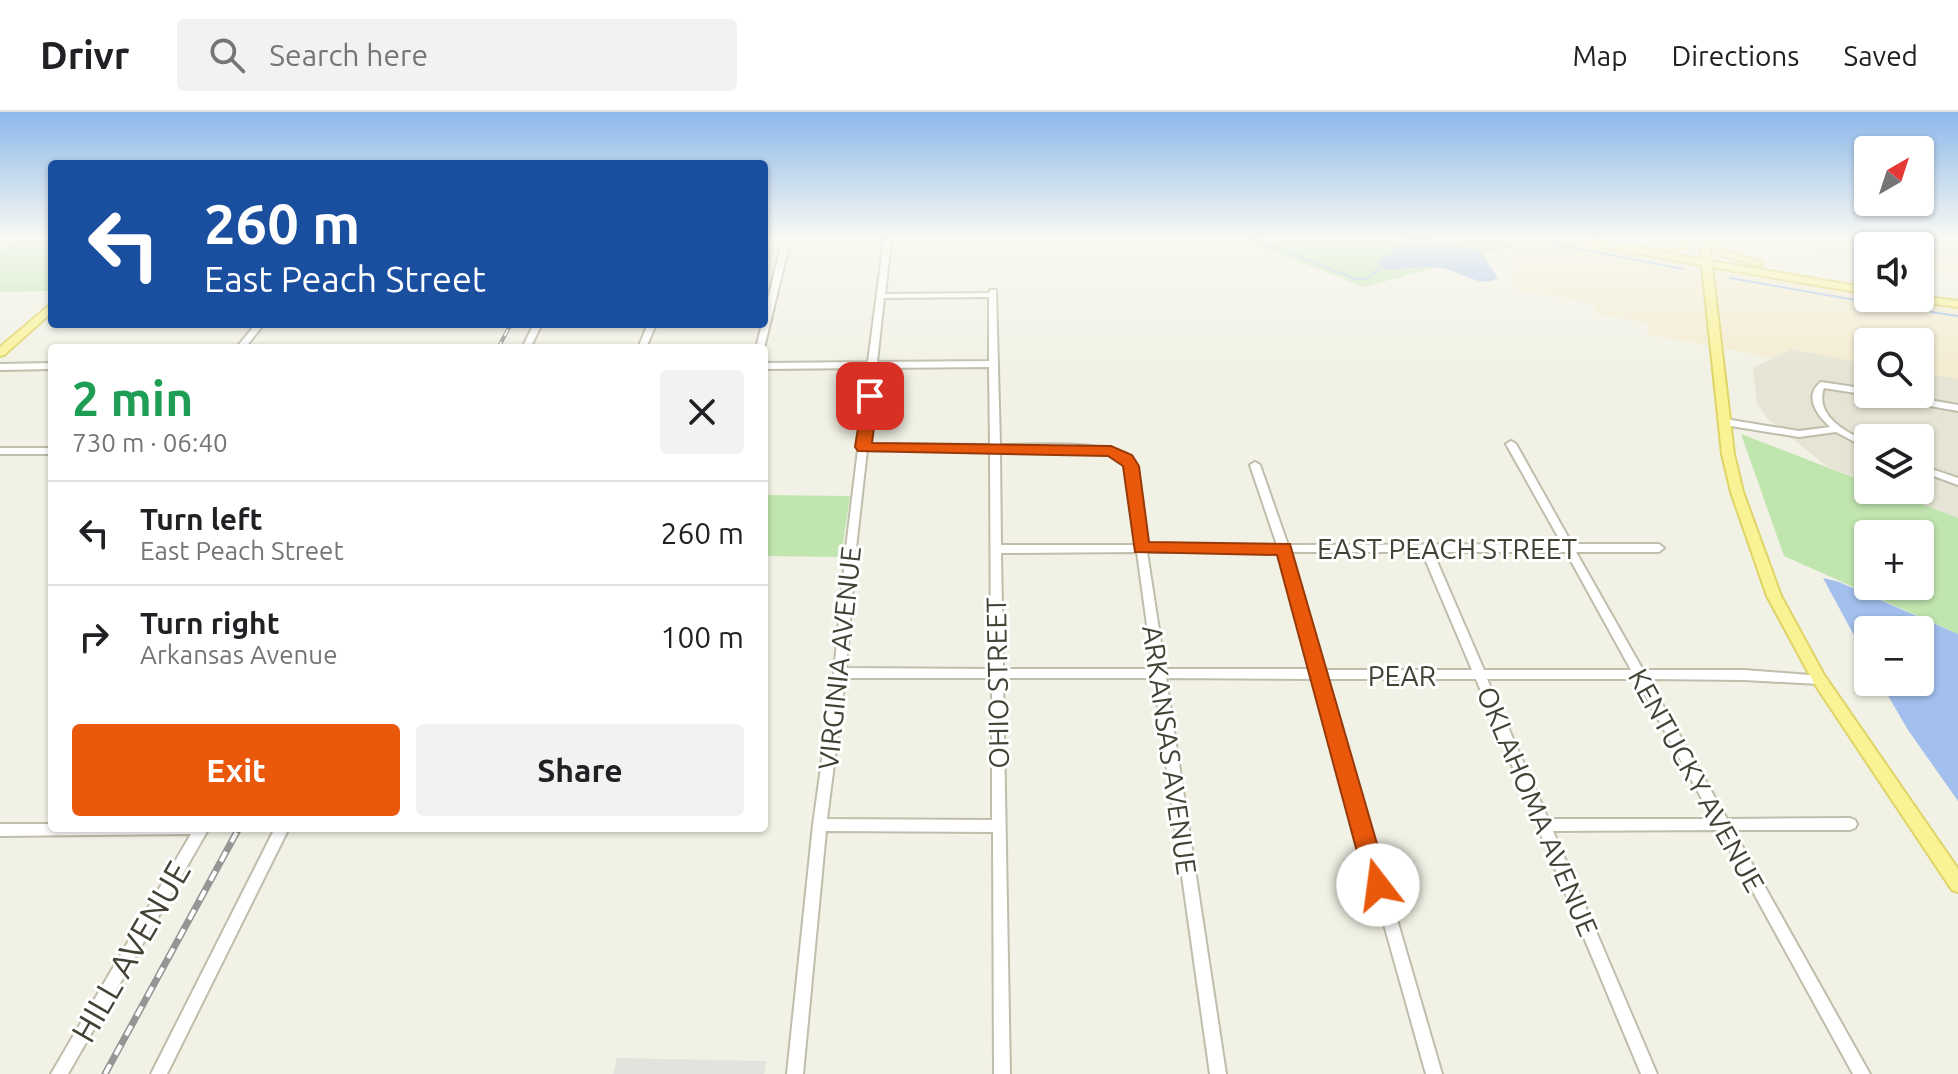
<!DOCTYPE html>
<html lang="en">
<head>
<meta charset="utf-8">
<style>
  :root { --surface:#fff; --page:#f2f2f2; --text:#202124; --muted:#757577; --line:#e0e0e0; --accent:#ea580c }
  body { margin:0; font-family:Ubuntu,sans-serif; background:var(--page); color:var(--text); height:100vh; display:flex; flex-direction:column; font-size:30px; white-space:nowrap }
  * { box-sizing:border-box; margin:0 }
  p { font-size:26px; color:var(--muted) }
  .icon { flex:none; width:44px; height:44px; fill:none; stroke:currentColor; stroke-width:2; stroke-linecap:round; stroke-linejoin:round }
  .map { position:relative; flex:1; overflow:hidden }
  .sheet { position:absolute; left:48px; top:232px; width:720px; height:488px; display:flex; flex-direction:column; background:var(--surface); border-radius:8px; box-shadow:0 2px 6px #0004 }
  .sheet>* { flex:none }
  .hud { position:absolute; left:48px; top:48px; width:720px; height:168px; border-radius:8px; box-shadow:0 2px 6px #0004; background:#1a4fa0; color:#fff; overflow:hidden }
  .needle { width:52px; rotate:39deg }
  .tools { position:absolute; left:1854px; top:24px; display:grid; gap:16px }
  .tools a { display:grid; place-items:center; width:80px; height:80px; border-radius:8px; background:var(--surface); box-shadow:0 2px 6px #0004; font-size:40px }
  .pin { position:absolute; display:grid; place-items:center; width:68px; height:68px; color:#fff; margin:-34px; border-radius:16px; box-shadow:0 4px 12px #0006 }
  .me { position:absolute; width:88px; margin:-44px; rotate:345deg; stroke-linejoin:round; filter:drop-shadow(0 0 6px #0008) }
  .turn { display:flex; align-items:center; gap:28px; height:168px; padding:0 24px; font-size:36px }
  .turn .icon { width:104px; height:104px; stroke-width:2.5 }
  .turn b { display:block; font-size:56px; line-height:68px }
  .round { display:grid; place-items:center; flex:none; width:84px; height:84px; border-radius:8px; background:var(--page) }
  .overview { display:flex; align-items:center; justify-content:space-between; height:136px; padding:0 24px }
  h1 { font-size:48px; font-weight:700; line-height:60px; color:#1e9e55 }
  .action { display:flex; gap:16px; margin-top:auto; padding:16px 24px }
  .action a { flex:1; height:92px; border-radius:8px; background:var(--accent); color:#fff; font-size:32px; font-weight:700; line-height:92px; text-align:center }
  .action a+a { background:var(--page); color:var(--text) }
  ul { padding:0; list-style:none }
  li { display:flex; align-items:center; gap:24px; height:104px; padding:0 24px; border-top:2px solid var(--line) }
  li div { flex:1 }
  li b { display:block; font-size:30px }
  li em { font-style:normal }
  header { display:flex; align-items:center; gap:48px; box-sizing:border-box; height:112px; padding:0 40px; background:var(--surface); border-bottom:2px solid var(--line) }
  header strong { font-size:38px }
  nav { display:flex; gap:44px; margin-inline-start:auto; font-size:28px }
  .search { width:560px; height:72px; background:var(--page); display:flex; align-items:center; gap:20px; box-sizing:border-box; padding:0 28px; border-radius:8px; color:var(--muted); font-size:30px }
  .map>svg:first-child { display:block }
</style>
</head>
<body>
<header>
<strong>Drivr</strong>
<div class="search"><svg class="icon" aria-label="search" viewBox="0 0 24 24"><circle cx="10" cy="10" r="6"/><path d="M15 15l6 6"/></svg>Search here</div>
<nav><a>Map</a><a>Directions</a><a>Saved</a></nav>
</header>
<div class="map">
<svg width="1958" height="962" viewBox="0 0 1958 962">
  <rect width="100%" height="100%" fill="#f2f1e5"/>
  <!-- residential -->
  <path fill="#e6e4d4" d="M1791,237L1868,252V282H1920V261L1958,267V406L1887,378H1920V326H1868V371L1828,355L1767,306L1757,291L1753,256Z"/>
  <!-- commercial -->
  <path fill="#f4ecd1" d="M1518,126H1545L1868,183V186L1958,196V267L1920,261V230H1868V252L1791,237L1773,246L1648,222L1647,211L1595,201V192L1513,177Z
    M1728,126H1958V163L1920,158V134H1868V150Z"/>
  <!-- green -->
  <path fill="#c1e5af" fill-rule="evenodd" d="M15,126H52V174L47,179L0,180V139Z
    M764,126H1182L1174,128Z
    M1239,126H1486L1501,128L1512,135L1364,175Z
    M1741,322L1868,371V378H1885L1958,406V522L1784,444ZM1868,422H1920V474H1868Z
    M764,383L850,384L841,445L764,444Z"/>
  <!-- parking -->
  <path fill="#e3e2dd" d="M617,946L766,949L764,962H613Z"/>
  <!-- water -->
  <path fill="#a3bfed" d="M1410,126L1432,128L1481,140L1498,166C1482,176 1464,162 1449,158C1426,151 1405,159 1384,157L1377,151Z
    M1823,466L1839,470L1958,522V689L1908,618L1880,570H1920V518H1868V549Z"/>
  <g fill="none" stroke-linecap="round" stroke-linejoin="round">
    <!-- stream -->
    <path stroke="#a3bfed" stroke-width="2" d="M1251,126L1356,167H1367L1383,154
      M1543,130L1683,157
      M1730,166L1901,196
      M1931,200L1958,204"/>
    <defs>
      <path id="minor" d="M884,128L891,130L885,182L989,181L990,178H996L1000,333C1028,333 1115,327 1132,348C1137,355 1144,420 1146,433H1277L1250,353L1255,350L1260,353L1288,433L1562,432L1506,332L1511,329L1516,332L1572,432H1659L1664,436L1659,440H1576L1643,558H1744L1823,564L1825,567L1823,570L1819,572L1744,568L1648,567L1727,707L1850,706L1855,708L1857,712L1855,716L1850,718H1733L1870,962H1853L1719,718L1553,719L1657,962H1641L1476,567H1327L1442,962H1426L1315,567L1166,566L1226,962H1210L1154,566H1003L1010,962H994L993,720L826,719L803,962H787L813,713L834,561L846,436L868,256L764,257V251L868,250ZM989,185V249L877,250L884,186ZM989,255L990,333L868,332L877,256ZM867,338L990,339L991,557L846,556L856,436ZM1000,339L1096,340L1114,343L1124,352L1136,433H1001ZM1137,440L1153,557H1003L1001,441ZM1147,440H1280L1313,557H1165ZM1290,440H1422L1472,558H1324ZM1433,440H1566L1631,558H1484ZM845,566H992V708L827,707ZM1487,567H1636L1713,707H1548Z
        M782,131L789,133L764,236H756L762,212H764V202Z
        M256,212H264L245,236H236Z
        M534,212H542L530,236H522Z
        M648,212H656L646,236H638Z
        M52,251V257L0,258V252Z
        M1821,270L1868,277V282H1871L1868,283L1824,276C1814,304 1847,321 1868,330V337L1836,320L1799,325L1725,313L1720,310L1725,307L1799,319L1830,315C1817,303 1803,284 1821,270Z
        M1875,282H1895L1958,293V299L1880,285Z
        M0,336H52V342H0Z
        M1920,353L1958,366V373L1920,359Z
        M0,712H52V716H209L68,962H51L191,722L0,724Z
        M275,716H289L167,962H151Z"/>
      <path id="major" d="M1560,126H1582L1701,147L1699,129C1685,138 1662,142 1647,134L1652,131H1683L1691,126H1713L1729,140L1764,151L1759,154L1723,144L1710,133L1711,149L1868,176V182L1712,155L1734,342L1743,380L1781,484L1824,563L1958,757V780L1952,778L1814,571L1767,484L1731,380L1722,342L1702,153L1565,129Z
        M1920,184L1958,189V195L1914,189L1909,186H1920Z
        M52,191V200L4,243L0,244V235Z"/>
    </defs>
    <!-- minor casing -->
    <use href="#minor" stroke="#c0bdab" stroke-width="4"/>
    <!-- major casing -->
    <use href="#major" stroke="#dfd466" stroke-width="4"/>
    <!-- minor -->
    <use href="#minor" fill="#fff" fill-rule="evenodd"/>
    <!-- major -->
    <use href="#major" fill="#faf396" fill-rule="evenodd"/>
    <defs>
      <path id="rail-far1" d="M498,236L511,212"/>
      <path id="rail" d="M105,962L239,716"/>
    </defs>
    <!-- rail-far1 casing -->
    <use href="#rail-far1" stroke="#959595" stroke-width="4"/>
    <!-- rail casing -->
    <use href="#rail" stroke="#959595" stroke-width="7"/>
    <!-- rail-far1 -->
    <use href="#rail-far1" stroke="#fff" stroke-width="2" stroke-dasharray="7" stroke-linecap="butt"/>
    <!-- rail -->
    <use href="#rail" stroke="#fff" stroke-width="4" stroke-dasharray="11" stroke-linecap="butt"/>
  </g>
  <!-- sky -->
  <linearGradient id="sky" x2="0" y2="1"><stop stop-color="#8cb8ea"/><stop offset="0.48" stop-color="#f9f9f3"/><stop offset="1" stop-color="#f9f9f3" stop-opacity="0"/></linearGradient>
  <rect width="1958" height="261" fill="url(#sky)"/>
  <!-- route -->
  <path fill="#ea580c" stroke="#983908" stroke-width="2" d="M870,279L878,284L872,331L1111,334L1132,343L1139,354L1149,430L1290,432L1389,773L1386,780L1378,783L1370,780L1366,773L1277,443L1135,440L1123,354L1108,344L858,339L855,335L863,284Z"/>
  <g text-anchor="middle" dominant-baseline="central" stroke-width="6" stroke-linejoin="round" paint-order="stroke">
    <!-- street labels -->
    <g font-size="28" fill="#444235" stroke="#fff">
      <text x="1447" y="436">EAST PEACH STREET</text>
      <text transform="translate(839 546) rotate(-84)">VIRGINIA AVENUE</text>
      <text x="1402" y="563">PEAR</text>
      <text transform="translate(997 571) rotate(-91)">OHIO STREET</text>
      <text transform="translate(1170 638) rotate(82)">ARKANSAS AVENUE</text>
      <text transform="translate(1697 668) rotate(61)">KENTUCKY AVENUE</text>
      <text transform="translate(1538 699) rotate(67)">OKLAHOMA AVENUE</text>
    </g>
    <!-- near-street labels -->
    <g font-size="34" fill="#444235" stroke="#fff">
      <text transform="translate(130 839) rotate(-60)">HILL AVENUE</text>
    </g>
  </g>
</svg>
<div class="tools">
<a><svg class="needle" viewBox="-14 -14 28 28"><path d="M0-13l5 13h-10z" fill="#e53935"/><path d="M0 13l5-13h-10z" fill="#757577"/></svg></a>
<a><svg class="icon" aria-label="sound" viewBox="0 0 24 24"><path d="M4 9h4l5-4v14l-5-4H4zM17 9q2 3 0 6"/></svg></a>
<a><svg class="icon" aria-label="search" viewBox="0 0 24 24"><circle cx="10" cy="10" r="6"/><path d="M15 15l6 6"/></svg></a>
<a><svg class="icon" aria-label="layers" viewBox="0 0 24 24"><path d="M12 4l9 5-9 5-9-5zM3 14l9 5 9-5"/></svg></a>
<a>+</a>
<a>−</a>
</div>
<div class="pin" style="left:870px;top:284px;background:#d93025"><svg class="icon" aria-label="arrive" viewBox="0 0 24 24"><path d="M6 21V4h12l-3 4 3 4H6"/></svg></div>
<svg class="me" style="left:1378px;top:773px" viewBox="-20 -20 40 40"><circle r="19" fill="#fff"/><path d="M0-13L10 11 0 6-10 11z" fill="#ea580c"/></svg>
<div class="hud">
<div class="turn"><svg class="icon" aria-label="left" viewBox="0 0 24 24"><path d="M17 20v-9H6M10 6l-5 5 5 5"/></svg><div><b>260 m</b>East Peach Street</div></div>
</div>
<section class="sheet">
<div class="overview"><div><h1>2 min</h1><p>730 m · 06:40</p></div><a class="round"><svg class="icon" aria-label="close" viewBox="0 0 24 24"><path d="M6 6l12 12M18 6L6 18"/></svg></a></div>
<ul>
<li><svg class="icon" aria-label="left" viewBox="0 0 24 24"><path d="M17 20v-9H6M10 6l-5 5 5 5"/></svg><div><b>Turn left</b><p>East Peach Street</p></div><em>260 m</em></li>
<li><svg class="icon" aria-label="right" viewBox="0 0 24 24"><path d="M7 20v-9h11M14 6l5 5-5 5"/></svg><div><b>Turn right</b><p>Arkansas Avenue</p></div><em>100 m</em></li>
</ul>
<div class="action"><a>Exit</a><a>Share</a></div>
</section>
</div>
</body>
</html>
